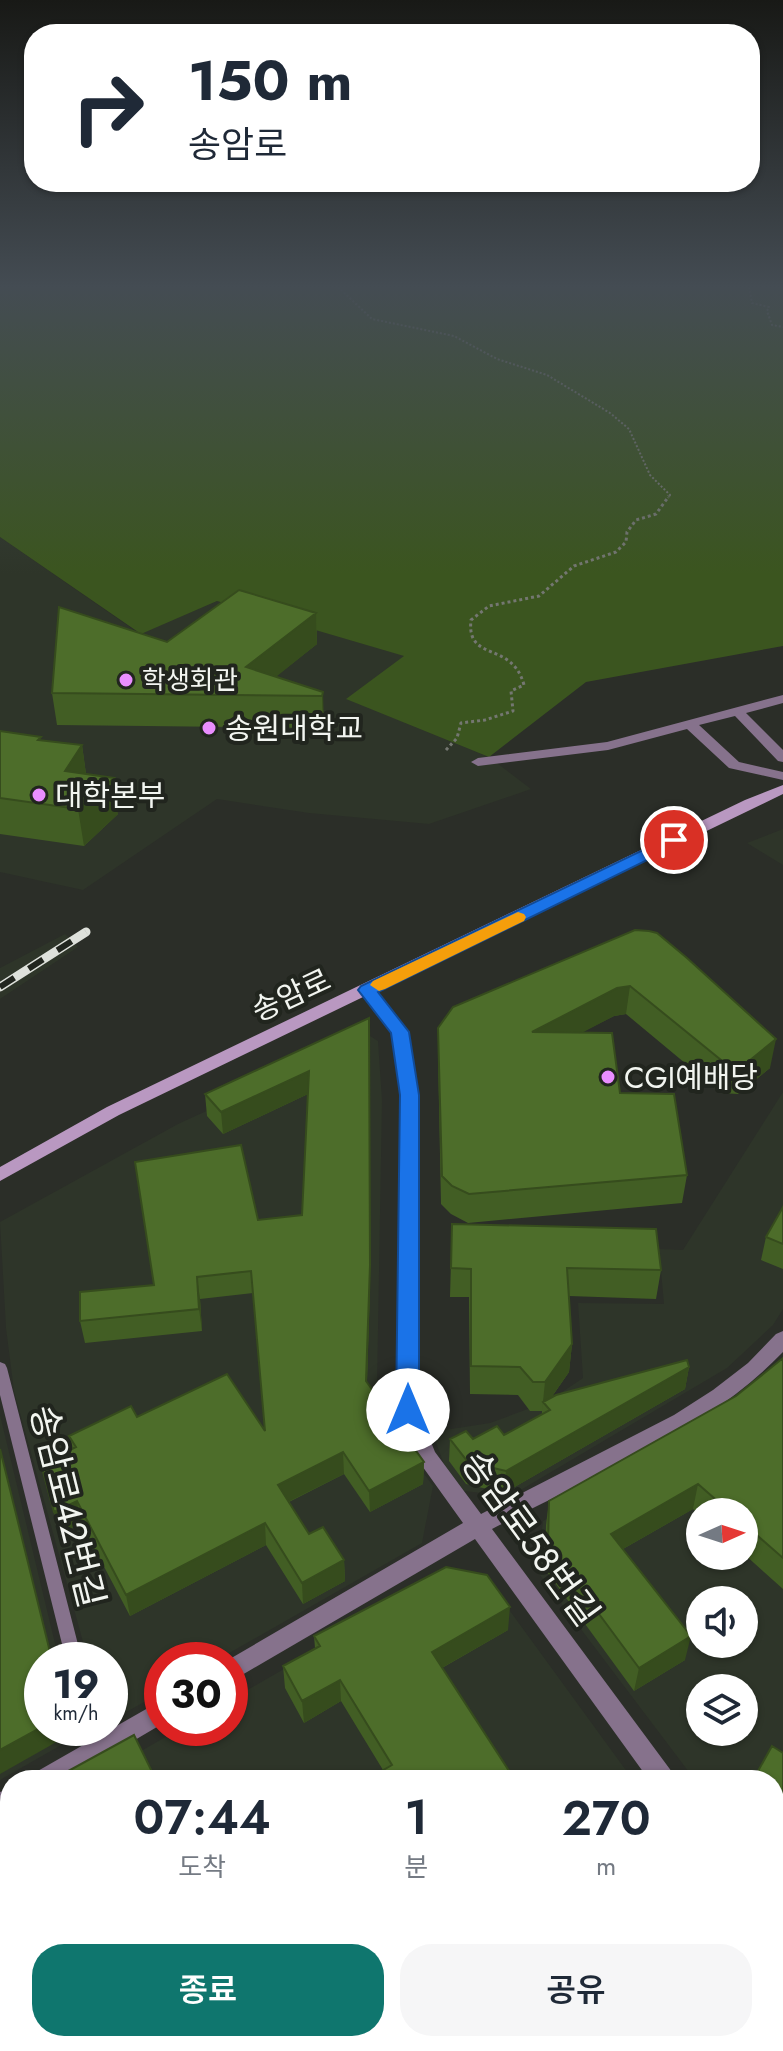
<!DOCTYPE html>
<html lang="ko">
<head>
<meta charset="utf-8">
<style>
  :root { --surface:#fff; --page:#f6f6f7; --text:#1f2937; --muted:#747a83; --accent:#0f766e }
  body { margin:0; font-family:Jost,"Noto Sans KR",sans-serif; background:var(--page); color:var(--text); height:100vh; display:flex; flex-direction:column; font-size:30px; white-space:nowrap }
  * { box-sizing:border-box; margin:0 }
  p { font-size:26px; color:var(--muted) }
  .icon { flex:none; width:44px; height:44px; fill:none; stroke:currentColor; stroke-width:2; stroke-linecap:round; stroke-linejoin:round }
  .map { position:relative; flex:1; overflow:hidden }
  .drawer { position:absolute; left:0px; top:1770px; width:784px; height:282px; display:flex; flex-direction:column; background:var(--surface); border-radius:32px 32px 0 0; box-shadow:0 2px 6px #0004 }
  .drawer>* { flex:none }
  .banner { position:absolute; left:24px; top:24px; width:736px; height:168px; border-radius:32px; box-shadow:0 2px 6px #0004; background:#fff; color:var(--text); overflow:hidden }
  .needle { width:52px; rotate:87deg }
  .controls { position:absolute; left:686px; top:1498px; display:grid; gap:16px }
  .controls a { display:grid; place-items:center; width:72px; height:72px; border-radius:50%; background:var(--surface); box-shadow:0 2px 6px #0004; font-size:40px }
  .speed { position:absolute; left:24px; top:1642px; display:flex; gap:16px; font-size:40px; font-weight:700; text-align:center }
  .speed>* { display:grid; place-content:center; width:104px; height:104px; border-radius:50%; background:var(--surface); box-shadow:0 2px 6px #0004; line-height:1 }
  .speed small { font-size:20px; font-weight:400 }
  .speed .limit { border:12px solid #d22; background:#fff; color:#111 }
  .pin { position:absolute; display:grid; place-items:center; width:68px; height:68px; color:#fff; margin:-34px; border:4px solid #fff; border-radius:50%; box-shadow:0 2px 8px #0007 }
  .me { position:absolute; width:88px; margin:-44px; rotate:0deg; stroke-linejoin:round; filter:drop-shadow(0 0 6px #0008) }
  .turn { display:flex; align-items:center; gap:28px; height:168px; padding:0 32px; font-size:36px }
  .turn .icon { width:104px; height:104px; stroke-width:2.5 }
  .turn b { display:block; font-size:56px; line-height:68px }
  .eta { display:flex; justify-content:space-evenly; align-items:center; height:136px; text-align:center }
  .eta b { font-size:48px; font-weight:600; line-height:56px }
  .button { display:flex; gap:16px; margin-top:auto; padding:16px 32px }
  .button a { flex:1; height:92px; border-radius:32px; background:var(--accent); color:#fff; font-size:32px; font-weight:600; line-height:92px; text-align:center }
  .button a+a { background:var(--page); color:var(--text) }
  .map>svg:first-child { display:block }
</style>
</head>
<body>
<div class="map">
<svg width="783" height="2051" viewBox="0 0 783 2051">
  <rect width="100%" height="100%" fill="#2b2e28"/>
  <!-- built -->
  <path fill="#2e3529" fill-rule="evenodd" d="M0,537L140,634L217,601L405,656L347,699L489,757L531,789L429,824L309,813L217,799L83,890L0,872Z
    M783,829V865L747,843Z
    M65,934L78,947L0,999V968Z
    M370,1036L378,1041L382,1100L377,1387L382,1417L433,1486L422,1543L217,1660H162V1692L121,1715L110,1710V1660H88L14,1391L6,1328L0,1222L178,1124Z
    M783,1092V1309L773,1325L727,1368L519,1491L499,1495L464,1491L444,1464L432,1432L490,1423L547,1402L583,1378L578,1303L664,1304L659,1249L683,1250Z
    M783,1368V1897L774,1885V1780H695L537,1571L543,1521L691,1437ZM700,1512H744V1556H700ZM700,1600H744V1644H700ZM700,1688H744V1732H700Z
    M0,1415L59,1660H42V1728H75L77,1736L0,1780Z
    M442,1578L491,1585L633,1780H91L181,1728H230V1700Z
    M10,1827V2042H774L783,2051H0V1833Z"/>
  <!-- green -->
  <path fill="#3b551f" d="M0,287H783V646L586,682L489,757L346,699L404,656L217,601L141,634L0,537Z"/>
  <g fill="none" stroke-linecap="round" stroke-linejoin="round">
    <!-- path-far1 -->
    <path stroke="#747771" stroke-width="2" stroke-dasharray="2 2" stroke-linecap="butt" d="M338,287L372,319L454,336L497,359L547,375L610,413L629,429L650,475L670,495L668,498
      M749,287L752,303L769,307L767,311L772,325L783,327"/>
    <!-- path -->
    <path stroke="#747771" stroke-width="3" stroke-dasharray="3 3" stroke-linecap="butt" d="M446,750L457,738L461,723L485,720L513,711L511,691L524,685C512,640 466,663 471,620L489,606L539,596L574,566L616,552L626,542L627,532L636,520L656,514L669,496"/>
    <!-- lane -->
    <path fill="#86728c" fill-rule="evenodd" d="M0,1362L5,1364L7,1368L82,1660H66L0,1395Z
      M83,1728H99L104,1749L102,1755L96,1757L90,1755Z"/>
    <!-- street -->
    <path fill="#86728c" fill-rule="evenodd" d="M783,695V703L746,713L783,750V762L778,761L735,716L699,725L739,762L783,772V780L729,768L687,729L608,750L478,766L471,762L478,758L607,742Z
      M367,985L373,986L408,1032L418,1095V1410L435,1452L481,1514L674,1415L713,1390L748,1363L776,1334L783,1331V1352C703,1435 592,1476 492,1529L672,1772L676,1780H649L475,1539L230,1682V1660H228L463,1523L420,1463L398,1410L402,1095L392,1033L359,990Z
      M162,1700V1724L67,1780H32L36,1772Z
      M10,1788V1814L0,1818V1792Z
      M774,1916L783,1920V1954L774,1950Z"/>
    <!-- secondary -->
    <path fill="#b998c1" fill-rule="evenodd" d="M783,785V794L119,1115L0,1181V1167L107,1107L745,800Z"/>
    <defs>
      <path id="rail" d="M0,987L86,932"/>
    </defs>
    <!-- rail casing -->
    <use href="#rail" stroke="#dee1db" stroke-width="9"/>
    <!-- rail -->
    <use href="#rail" stroke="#21251e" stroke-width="6" stroke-dasharray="17" stroke-linecap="butt"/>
  </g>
  <!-- wall -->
  <path fill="#425e24" d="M316,613L317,644L275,677L323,692V728L57,725L52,693L167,642Z
    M0,731L41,740L82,745L86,774L118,814L84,846L0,834Z
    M635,930L770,1068L738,1094L721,1093L626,1014L614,1016L582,1032L620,1093L687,1175L682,1203L468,1223L451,1214L441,1204L438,1056V1028Z
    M369,1018L370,1287L367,1382L424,1462L423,1484L370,1512L344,1474L289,1502L309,1534L344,1560L345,1581L303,1604L266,1545L130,1616L81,1523L60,1534L41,1464L72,1448L69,1436L137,1417L265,1431L253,1293L200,1299L202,1331L85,1343L80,1321L154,1285L258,1220L302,1215L308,1094L223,1134L207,1116L205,1094Z
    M783,1207V1269L761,1260L766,1237Z
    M452,1224L661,1270L656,1299L569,1296L572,1344L569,1372L551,1398L689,1367L685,1389L504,1493L466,1484L449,1461L450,1439H473L504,1435L542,1415V1411H530L518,1395L470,1394L469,1297H450Z
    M783,1358V1589L744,1554V1512H700V1515L693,1509L623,1549L685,1660L634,1691L545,1569L546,1525L549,1501L736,1396Z
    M508,1630L442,1668L515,1780L383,1770L341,1701L304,1723L285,1688L283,1666L315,1648L314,1636Z
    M783,1753V1841L774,1835V1780Z
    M176,2042H774L783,2051H180Z"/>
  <!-- shaded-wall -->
  <path fill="#364c1d" d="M316,613L317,644L252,696L246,667Z
    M323,692L324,724L323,728L322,696Z
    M82,745L87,782L65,771Z
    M114,778L118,814L84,846L78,809Z
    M630,986L626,1014L614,1016L530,1060L532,1032L617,988Z
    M776,1039L770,1068L738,1094L744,1065Z
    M369,1040L370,1287L366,1403Z
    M309,1071L310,1093L223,1134L221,1112Z
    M197,1277L200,1299L202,1331L199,1309Z
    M572,1344L569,1372L546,1405L543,1402L542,1411L545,1382Z
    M689,1367L685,1389L504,1493L506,1471Z
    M343,1452L344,1474L280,1506L278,1485Z
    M424,1462L423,1484L370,1512L369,1491Z
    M698,1484L693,1509L607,1558L611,1534Z
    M77,1501L81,1523L60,1534L54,1512Z
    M265,1523L266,1545L130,1616L126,1595Z
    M344,1560L345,1581L303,1604L302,1583Z
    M510,1607L508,1630L431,1674L432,1652Z
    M691,1636L685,1660L634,1691L639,1668Z
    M340,1680L341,1701L304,1723L302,1701Z
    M42,1727V1728H57L60,1740L0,1774V1750Z
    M738,2042H741L737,2051H726Z"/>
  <!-- building -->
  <path fill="#4d6d2a" stroke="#364c1d" stroke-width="2" d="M239,590L316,613L246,667L323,692L322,696L52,693L59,607L167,642Z
    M0,731L41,737L38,740L82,745L65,771L114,778L78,809L0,798Z
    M635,930L649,931L657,933L687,958L776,1039L744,1065L726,1064L630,986L617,988L532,1032L612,1033L620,1093L674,1094L687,1175L469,1194L452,1186L442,1176L438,1028L453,1007Z
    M369,1018L370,1265L366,1381L424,1462L369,1491L343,1452L278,1485L309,1534L323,1527L344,1560L302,1583L265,1523L126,1595L77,1501L54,1512L41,1464L76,1447L69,1436L131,1406L137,1417L227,1374L265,1431L251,1271L197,1277L199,1309L80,1321V1292L154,1285L135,1162L241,1145L258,1220L302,1215L309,1071L221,1112L205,1094Z
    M783,1207V1244L766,1237Z
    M452,1224L656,1229L661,1270L567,1268L572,1344L545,1382H533L520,1367L471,1366V1269L451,1268Z
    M783,1358V1558L744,1524V1512H730L698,1484L611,1534L691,1636L639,1668L548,1545L549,1501L736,1396Z
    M687,1360L689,1367L506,1471L468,1462L450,1439L466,1431L473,1439L497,1426L504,1435L550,1410L543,1402L556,1395Z
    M0,1449L52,1660H42V1727L0,1750Z
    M446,1567L487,1575L510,1607L432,1652L515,1780H366L392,1765L340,1680L302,1701L283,1666L320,1646L314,1636Z
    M134,1735L156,1780H52Z
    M772,1746L783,1753V1814L774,1808V1780H753Z
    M10,1803V1819L5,1806Z
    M10,1909V2042H102L105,2051H0V1914Z
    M774,1962L783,1974V2051H750L744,2042H774Z
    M180,2042H738L726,2051H184Z"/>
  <!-- sky -->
  <linearGradient id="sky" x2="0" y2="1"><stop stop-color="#181916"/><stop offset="0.5" stop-color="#444c53"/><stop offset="1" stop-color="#444c53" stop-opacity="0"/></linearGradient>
  <rect width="783" height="574" fill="url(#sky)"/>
  <!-- route -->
  <path fill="#1a73e8" stroke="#114b97" stroke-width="2" d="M674,835L680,837V844L378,992L409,1032L419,1095V1410L416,1417L408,1419L400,1417L396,1410L400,1095L391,1033L358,990L361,986Z"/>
  <!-- slow -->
  <path fill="#f59e0b" d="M518,912L524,914L526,917L524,921L385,989L379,991L370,985L373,981Z"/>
  <!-- markers -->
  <g fill="#e98efe" stroke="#21251e" stroke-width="3">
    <circle cx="126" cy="680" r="8"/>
    <circle cx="209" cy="728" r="8"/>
    <circle cx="39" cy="795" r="8"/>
    <circle cx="608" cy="1077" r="8"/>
  </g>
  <g text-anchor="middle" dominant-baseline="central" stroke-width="8" stroke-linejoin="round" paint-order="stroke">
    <!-- far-poi labels -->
    <g font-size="26" fill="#f2f5f0" stroke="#21251e" text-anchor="start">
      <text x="142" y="680">학생회관</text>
    </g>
    <!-- poi labels -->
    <g font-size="30" fill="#f2f5f0" stroke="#21251e" text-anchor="start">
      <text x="225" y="728">송원대학교</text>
      <text x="55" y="795">대학본부</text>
      <text x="624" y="1077">CGI예배당</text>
    </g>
    <!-- street labels -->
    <g font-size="30" fill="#f2f5f0" stroke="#21251e">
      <text transform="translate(291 995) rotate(-25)">송암로</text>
    </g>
    <!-- near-street labels -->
    <g font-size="36" fill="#f2f5f0" stroke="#21251e">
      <text transform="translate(68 1506) rotate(76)">송암로42번길</text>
      <text transform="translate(531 1538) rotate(54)">송암로58번길</text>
    </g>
  </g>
</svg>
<div class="controls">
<a><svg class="needle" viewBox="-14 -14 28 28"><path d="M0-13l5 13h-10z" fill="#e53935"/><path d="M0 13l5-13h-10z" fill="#747a83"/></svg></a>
<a><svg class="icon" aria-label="sound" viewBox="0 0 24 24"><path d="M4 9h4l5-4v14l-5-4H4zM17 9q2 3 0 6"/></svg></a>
<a><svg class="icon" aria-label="layers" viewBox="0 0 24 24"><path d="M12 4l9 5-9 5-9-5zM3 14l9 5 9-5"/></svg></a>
</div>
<div class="speed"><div>19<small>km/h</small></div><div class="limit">30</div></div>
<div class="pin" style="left:674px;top:840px;background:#d93025"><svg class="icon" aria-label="arrive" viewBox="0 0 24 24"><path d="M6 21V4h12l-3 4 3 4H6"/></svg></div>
<svg class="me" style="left:408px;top:1410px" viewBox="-20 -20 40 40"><circle r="19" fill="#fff"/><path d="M0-13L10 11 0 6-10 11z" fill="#1a73e8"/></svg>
<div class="banner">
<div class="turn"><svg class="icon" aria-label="right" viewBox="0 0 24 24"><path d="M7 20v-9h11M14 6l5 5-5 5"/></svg><div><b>150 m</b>송암로</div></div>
</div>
<section class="drawer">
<div class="eta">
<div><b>07:44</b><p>도착</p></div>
<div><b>1</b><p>분</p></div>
<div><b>270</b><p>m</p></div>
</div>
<div class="button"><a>종료</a><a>공유</a></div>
</section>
</div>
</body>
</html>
